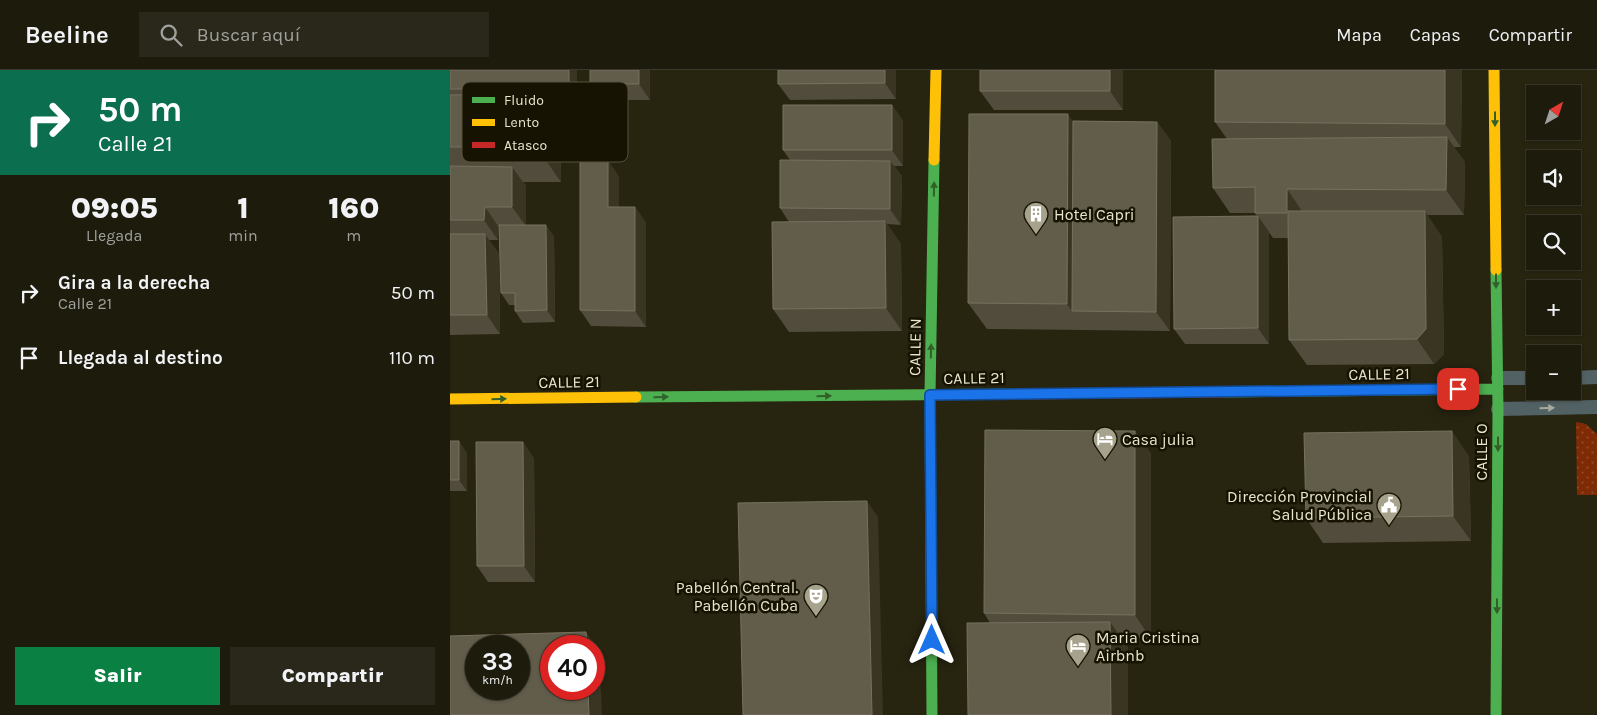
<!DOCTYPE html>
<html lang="es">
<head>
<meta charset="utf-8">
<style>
  :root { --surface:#1d1b0c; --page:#2a281a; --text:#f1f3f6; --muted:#a0a19d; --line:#3b392d; --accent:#0b8043 }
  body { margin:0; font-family:Karla,sans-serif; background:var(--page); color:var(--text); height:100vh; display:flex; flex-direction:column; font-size:19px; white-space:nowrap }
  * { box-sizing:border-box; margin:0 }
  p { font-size:16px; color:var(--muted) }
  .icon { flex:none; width:28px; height:28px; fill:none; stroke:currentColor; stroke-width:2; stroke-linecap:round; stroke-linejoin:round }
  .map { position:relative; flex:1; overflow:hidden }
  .details { display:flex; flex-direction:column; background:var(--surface); width:450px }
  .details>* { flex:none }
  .banner { background:#0b6e4f; color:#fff; overflow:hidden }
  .needle { width:32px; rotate:39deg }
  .tools { position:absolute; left:1076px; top:15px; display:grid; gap:10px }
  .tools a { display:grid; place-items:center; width:55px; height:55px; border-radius:0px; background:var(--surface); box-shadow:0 1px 4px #0004,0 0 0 1px var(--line); font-size:25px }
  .speed { position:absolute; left:15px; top:565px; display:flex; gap:10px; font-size:25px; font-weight:700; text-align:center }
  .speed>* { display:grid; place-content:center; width:65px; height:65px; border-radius:50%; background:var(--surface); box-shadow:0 1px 4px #0004,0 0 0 1px var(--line); line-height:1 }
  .speed small { font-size:12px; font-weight:400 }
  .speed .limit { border:8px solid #d22; background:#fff; color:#111 }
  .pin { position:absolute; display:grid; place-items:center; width:42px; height:42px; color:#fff; margin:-21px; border-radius:10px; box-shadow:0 2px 8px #0006 }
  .me { position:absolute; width:55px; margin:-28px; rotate:0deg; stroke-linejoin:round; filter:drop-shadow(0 0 4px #0008) }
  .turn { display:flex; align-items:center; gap:18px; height:105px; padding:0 15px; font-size:22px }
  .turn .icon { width:65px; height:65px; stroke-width:2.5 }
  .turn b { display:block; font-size:35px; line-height:42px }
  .eta { display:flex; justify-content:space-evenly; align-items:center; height:85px; text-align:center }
  .eta b { font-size:30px; font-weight:800; line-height:35px }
  .button { display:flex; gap:10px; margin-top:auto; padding:10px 15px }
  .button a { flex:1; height:58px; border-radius:0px; background:var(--accent); color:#fff; font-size:20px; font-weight:800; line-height:58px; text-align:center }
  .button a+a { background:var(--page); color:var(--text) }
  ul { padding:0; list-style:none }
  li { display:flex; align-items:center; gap:15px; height:65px; padding:0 15px }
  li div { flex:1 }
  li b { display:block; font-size:19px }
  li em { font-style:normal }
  header { display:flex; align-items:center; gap:30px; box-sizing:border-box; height:70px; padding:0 25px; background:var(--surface); border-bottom:1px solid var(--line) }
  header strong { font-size:24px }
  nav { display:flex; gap:28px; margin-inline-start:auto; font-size:18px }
  .search { width:350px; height:45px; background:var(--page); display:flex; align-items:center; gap:12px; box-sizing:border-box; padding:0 18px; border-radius:0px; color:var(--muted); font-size:19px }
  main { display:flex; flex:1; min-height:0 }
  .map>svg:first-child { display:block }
</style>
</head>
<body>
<header>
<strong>Beeline</strong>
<div class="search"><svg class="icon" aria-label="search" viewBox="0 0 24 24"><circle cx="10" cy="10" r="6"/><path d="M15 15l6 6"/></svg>Buscar aquí</div>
<nav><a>Mapa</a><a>Capas</a><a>Compartir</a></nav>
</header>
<main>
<section class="details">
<div class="banner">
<div class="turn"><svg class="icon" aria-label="right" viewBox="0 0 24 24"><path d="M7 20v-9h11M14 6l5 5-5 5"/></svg><div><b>50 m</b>Calle 21</div></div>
</div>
<div class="eta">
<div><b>09:05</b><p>Llegada</p></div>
<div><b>1</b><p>min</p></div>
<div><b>160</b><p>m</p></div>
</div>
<ul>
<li><svg class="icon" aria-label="right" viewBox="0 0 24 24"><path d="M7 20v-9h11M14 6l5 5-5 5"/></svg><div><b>Gira a la derecha</b><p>Calle 21</p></div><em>50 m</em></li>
<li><svg class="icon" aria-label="arrive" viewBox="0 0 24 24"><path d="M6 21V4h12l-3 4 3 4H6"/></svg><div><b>Llegada al destino</b></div><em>110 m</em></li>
</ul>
<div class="button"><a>Salir</a><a>Compartir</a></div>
</section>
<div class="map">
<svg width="1147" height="645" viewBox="0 0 1147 645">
  <defs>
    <pattern id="grass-dots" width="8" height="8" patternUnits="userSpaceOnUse" patternTransform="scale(1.25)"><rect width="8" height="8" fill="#7e2b05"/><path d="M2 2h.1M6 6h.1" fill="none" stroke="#904a28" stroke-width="1.8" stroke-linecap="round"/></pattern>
  </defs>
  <rect width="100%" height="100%" fill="#272410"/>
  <!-- grass -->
  <path fill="url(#grass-dots)" d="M1126,352L1136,354L1147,364V425H1127Z"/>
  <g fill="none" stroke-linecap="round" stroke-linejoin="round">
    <!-- lane -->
    <path stroke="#526163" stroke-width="14" d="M1048,308H1085
      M1122,308L1147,307
      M1048,339L1147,337"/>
    <!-- fast -->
    <path stroke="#4caf50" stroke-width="11" d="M774,322L1048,319
      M186,327L575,324
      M482,645L480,325L484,90
      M1046,645L1048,339L1046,200"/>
    <!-- slow -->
    <path stroke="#ffc107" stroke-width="11" d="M1044,0L1046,200
      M484,90L486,0
      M0,329L186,327"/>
    <!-- jam -->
    <path stroke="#c62828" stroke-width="11" d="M575,324L774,322"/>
  </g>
  <!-- wall -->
  <path fill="#514c3b" d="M0,0H127V31H99L110,47L111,112H73L76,116V155L104,166L105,252L73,253L65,241V235H59L51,223L49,156H48V170H39L49,184L50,264L0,265Z
    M200,0V30H151L140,14Z
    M446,0V29L340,30L328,14Z
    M530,0H673V40H544L530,21Z
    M765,0H1012L1011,77H1004L1015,92L1014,145H977L992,167L994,284L984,294L857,295L839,270V168H823L805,143H780L763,118L777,69L765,52Z
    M442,35L453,51V96H444L452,106L451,155L437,154L451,174L452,261L339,262L323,239L339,152L330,138L340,90L333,80Z
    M623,51L707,52L721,71L720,261L537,259L518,233Z
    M158,91L169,107V137H185L196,153V257L141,256L130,240Z
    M819,162V274H735L724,259Z
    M685,361L701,384V569L671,568L678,577L540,553L534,543Z
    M0,371L17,383V421H0Z
    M1019,386L1021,471L873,473L856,448Z
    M84,388L85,512H38L27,496Z"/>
  <!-- shaded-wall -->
  <path fill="#3a3523" d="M119,0H127V31L119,19Z
    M189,0H200V30L189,14Z
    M435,0H446V29L435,13Z
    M660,0H673V40L660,21Z
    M995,0H1012L1011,77L995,54Z
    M94,24L110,47L111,112L95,89Z
    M442,35L453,51V96L442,80Z
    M618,44L636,70L622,241L617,234Z
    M707,52L721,71L720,261L706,242Z
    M997,67L1015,92L1014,145L996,120Z
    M158,91L169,107V153L158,137Z
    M440,91L452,106L451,155L440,139Z
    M62,97L76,116V156L62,137Z
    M837,119L854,144V168L837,143Z
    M35,137L48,156V170L34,150Z
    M185,137L196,153V257L185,241Z
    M975,141L992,167L994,284L984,294L967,269Z
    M808,146L819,162V274L808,258Z
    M435,151L451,174L452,261L436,238Z
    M96,155L104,166L105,252L97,240Z
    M35,164L49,184L50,264L37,245Z
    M685,361L701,384V569L685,545Z
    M1002,361L1019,386L1021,471L1003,446Z
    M9,371L17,383V421L9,410Z
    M73,372L84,388L85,512L74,496Z
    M417,431L428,447L433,645H422Z
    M660,552L678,577V645H661Z
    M136,562L149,581L152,645H139L138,619H144V576H137Z"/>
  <!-- building -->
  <path fill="#625c4b" stroke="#77725f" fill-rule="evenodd" d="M0,0H119V19H0Z
    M140,0H189V14H140Z
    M328,0H435V13L328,14Z
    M530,0H660V21H530Z
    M765,0H995V54L765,52Z
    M94,24L95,89H48V77H0V25Z
    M333,35H442V80H333Z
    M519,44H618L617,234L518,233Z
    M623,51L707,52L706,242L622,241Z
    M997,67L996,120L837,119V143H805V117L763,118L762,69Z
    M130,90L158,91V137H185V241L130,240Z
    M330,90L440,91V139L330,138Z
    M0,96L62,97V137H35L34,150H0Z
    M838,141H975L976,259L967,269L839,270Z
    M808,146V258L724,259L723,147Z
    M435,151L436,238L323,239L322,152Z
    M49,155H96L97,240L65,241V223H51Z
    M0,164H35L37,245H0Z
    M535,360L685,361V545L534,543Z
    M1002,361L1003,446L856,448L854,363Z
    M0,371H9V410H0Z
    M26,372H73L74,496H27Z
    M417,431L422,645H293L288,433Z
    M660,552L661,645H518L517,553Z
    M136,562L137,576H101V619H138L139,645H0V566ZM26,576H69V619H26Z"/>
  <!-- one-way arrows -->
  <defs><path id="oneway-solid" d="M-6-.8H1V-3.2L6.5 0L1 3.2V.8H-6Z" transform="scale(1.25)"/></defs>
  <g fill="#316129">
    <use href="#oneway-solid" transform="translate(1045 49) rotate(90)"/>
    <use href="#oneway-solid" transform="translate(484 119) rotate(-89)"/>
    <use href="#oneway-solid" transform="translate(1046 211) rotate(90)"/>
    <use href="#oneway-solid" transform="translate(481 281) rotate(-89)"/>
    <use href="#oneway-solid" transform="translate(374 326) rotate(-1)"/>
    <use href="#oneway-solid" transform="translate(211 327) rotate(-1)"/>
    <use href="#oneway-solid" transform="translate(49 329) rotate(-1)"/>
    <use href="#oneway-solid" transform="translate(1048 374) rotate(90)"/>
    <use href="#oneway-solid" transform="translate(1047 536) rotate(90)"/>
  </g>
  <use fill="#a6aa9d" href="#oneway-solid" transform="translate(1097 338) rotate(-1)"/>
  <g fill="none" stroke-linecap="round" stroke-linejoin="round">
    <defs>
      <path id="route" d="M482,570L480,325L1008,319"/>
    </defs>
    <!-- route casing -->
    <use href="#route" stroke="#114b97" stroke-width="12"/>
    <!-- route -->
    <use href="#route" stroke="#1a73e8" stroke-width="9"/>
  </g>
  <!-- icons -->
  <defs>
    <symbol id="building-pin" viewBox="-11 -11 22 30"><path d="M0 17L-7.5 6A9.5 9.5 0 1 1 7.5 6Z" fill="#a6a28b" stroke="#161302"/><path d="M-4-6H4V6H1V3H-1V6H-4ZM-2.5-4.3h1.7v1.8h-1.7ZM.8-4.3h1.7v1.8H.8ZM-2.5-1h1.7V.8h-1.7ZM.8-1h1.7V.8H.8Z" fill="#fff"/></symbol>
    <symbol id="hotel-pin" viewBox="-11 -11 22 30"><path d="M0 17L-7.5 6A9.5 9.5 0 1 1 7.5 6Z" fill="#a6a28b" stroke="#161302"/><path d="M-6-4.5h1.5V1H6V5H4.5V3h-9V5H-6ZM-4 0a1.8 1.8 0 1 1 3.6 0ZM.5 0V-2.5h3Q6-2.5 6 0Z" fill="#fff"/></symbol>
    <symbol id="civic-pin" viewBox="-11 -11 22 30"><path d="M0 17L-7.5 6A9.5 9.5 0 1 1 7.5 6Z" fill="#a6a28b" stroke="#161302"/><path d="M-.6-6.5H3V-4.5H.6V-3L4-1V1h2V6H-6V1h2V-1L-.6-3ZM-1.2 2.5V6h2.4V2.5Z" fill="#fff"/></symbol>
    <symbol id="theatre-pin" viewBox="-11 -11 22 30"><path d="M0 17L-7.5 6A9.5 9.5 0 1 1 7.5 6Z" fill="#a6a28b" stroke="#161302"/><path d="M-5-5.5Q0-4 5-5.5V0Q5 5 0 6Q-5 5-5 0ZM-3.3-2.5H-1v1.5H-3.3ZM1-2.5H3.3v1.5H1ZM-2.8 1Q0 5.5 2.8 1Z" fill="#fff"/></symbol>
  </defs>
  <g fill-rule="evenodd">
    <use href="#building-pin" x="572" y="130" width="28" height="38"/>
    <use href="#hotel-pin" x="641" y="355" width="28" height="38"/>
    <use href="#civic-pin" x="925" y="421" width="28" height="38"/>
    <use href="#theatre-pin" x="352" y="512" width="28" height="38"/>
    <use href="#hotel-pin" x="614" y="562" width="28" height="38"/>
  </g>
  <g text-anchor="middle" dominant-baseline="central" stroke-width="5" stroke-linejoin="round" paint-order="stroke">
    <!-- poi labels -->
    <g font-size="16" fill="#eae6cd" stroke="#161302" text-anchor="start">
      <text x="604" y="144">Hotel Capri</text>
      <text x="672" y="369">Casa julia</text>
      <text x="922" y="426" text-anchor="end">Dirección Provincial<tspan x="922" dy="18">Salud Pública</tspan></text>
      <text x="348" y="517" text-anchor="end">Pabellón Central.<tspan x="348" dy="18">Pabellón Cuba</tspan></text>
      <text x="646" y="567">Maria Cristina<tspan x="646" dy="18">Airbnb</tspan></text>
    </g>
    <!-- street labels -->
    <g font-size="16" fill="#eae6cd" stroke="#161302">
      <text transform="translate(465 277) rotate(-89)">CALLE N</text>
      <text transform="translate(929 304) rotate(-1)">CALLE 21</text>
      <text transform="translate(524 308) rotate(-1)">CALLE 21</text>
      <text transform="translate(119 312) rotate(-1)">CALLE 21</text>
      <text transform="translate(1031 382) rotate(-90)">CALLE O</text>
    </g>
  </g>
  <!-- legend -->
  <rect x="12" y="12" width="166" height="80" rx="8" fill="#161302" stroke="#56523f" stroke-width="1"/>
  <rect x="22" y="27" width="23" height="6" fill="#4caf50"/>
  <rect x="22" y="49" width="23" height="7" fill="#ffc107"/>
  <rect x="22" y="72" width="23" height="6" fill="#c62828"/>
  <g font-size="14" fill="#eae6cd">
    <text x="54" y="35">Fluido</text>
    <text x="54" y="57">Lento</text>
    <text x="54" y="80">Atasco</text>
  </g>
</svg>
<div class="tools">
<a><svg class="needle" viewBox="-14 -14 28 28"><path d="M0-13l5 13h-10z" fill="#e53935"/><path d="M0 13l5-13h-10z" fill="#a0a19d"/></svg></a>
<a><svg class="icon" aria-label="sound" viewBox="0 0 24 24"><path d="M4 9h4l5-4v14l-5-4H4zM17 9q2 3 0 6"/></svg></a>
<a><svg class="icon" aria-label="search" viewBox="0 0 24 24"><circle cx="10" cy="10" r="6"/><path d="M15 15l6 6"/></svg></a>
<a>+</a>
<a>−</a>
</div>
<div class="speed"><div>33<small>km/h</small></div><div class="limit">40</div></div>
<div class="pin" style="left:1008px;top:319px;background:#d93025"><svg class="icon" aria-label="arrive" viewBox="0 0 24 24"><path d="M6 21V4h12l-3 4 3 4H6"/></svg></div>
<svg class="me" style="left:482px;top:570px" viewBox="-20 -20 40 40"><path d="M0-17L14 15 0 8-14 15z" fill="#1a73e8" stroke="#fff" stroke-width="4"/></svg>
</div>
</main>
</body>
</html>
